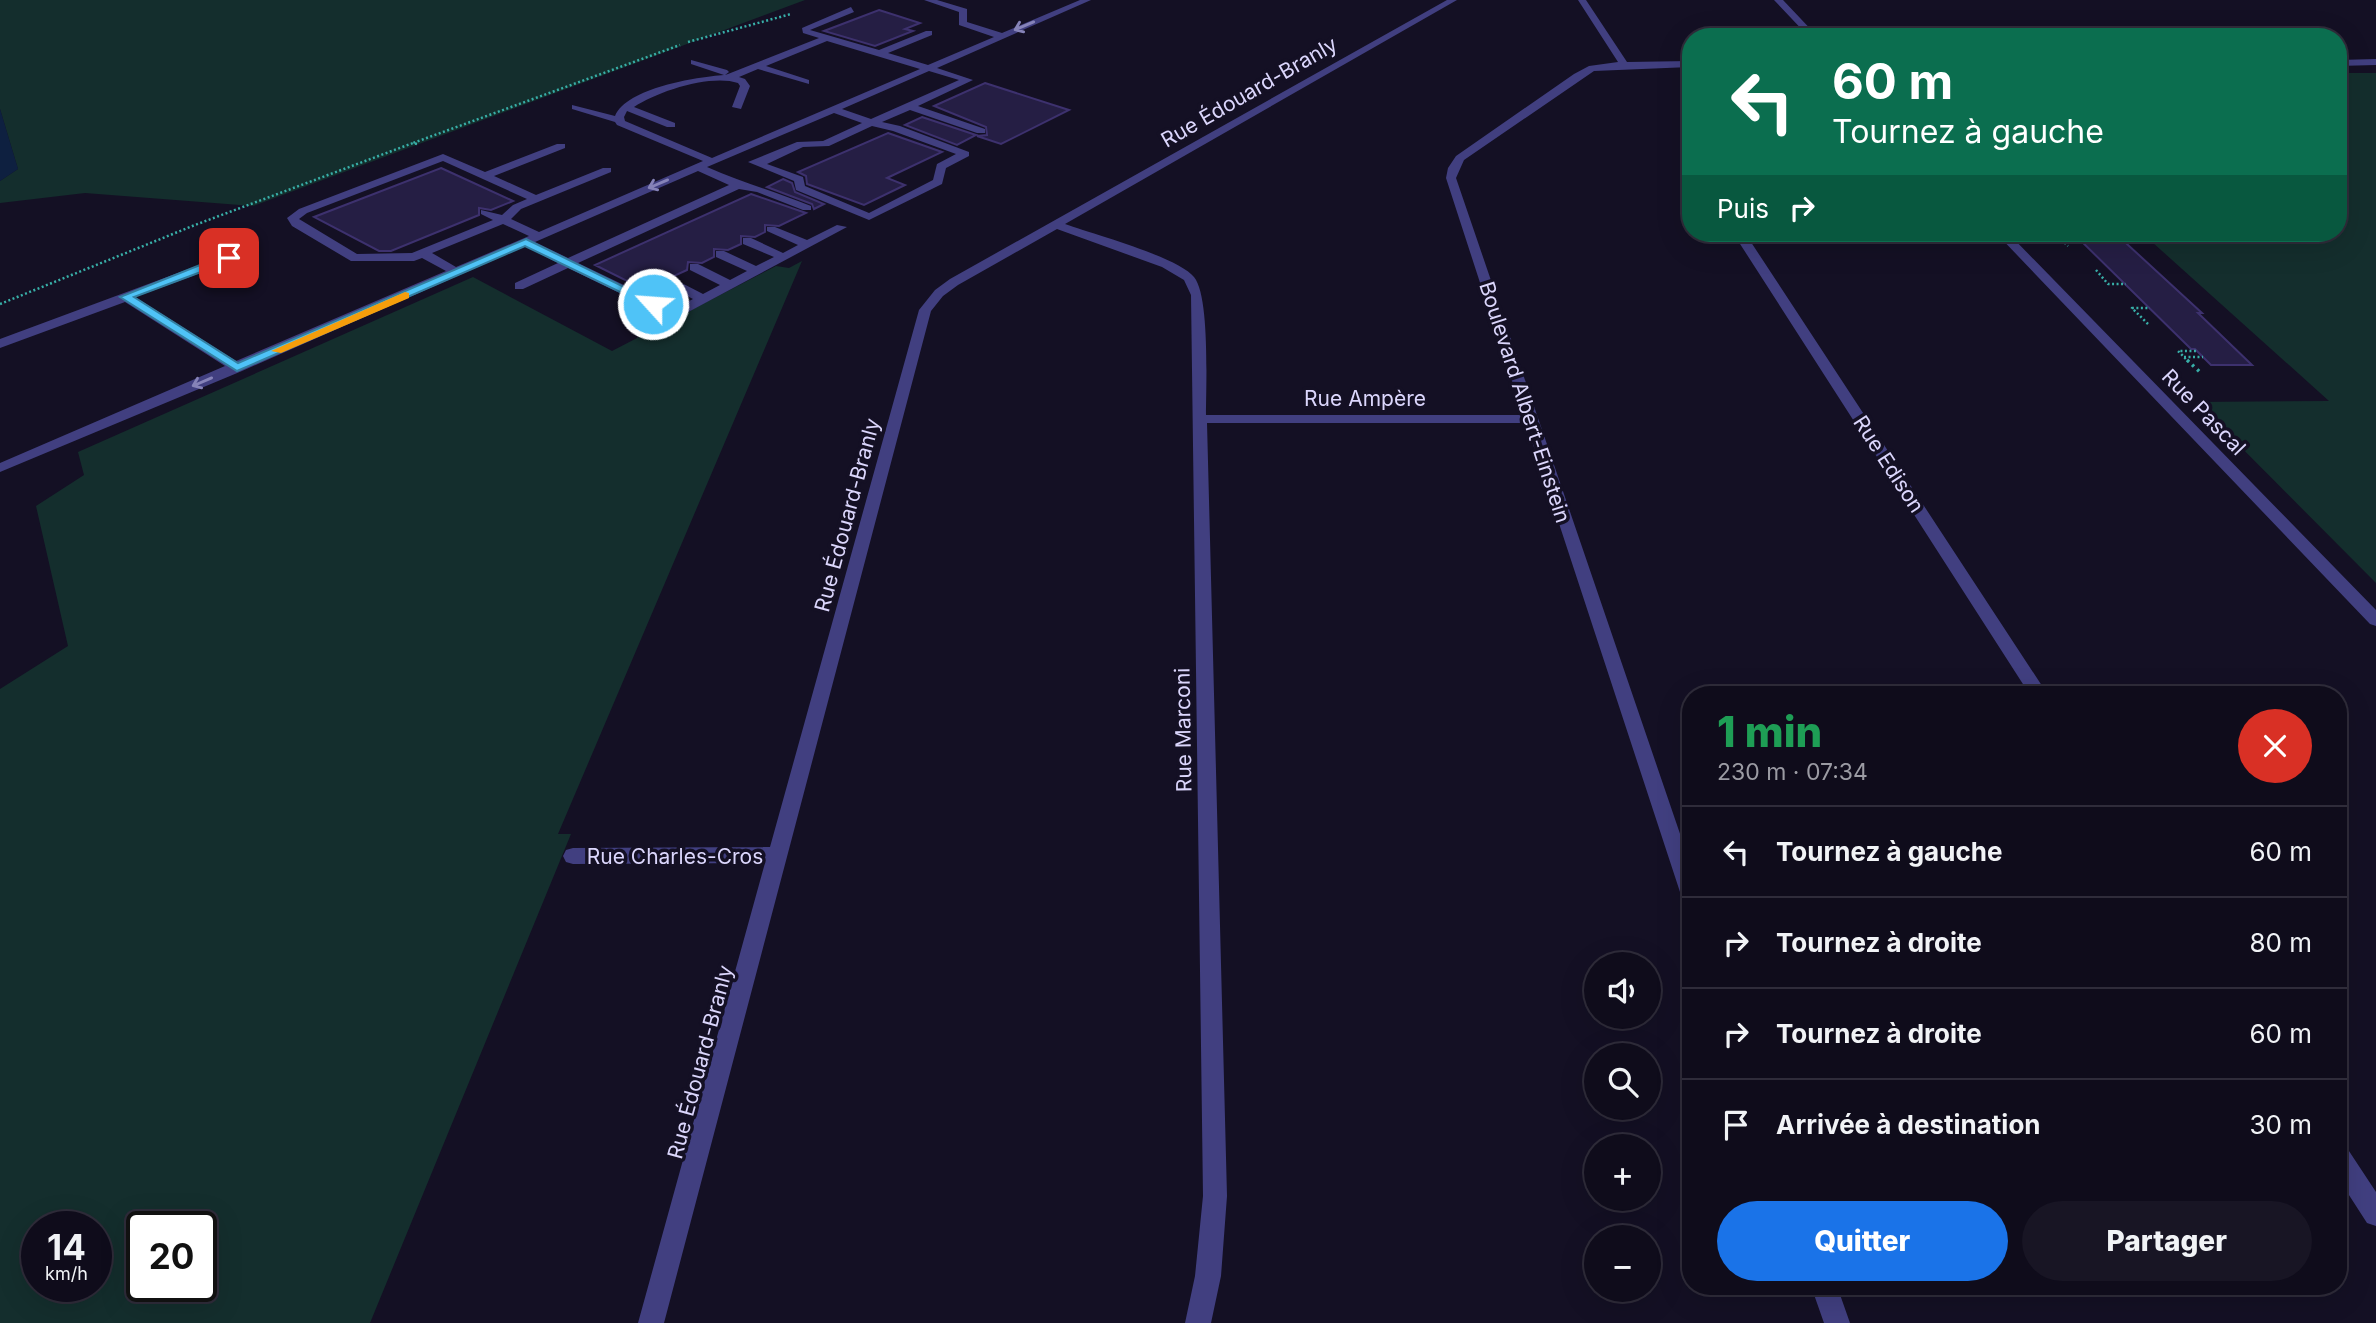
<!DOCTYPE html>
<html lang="fr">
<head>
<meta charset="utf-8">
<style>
  :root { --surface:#0f0c1b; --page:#181524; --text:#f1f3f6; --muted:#9b9ba3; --line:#2f2c3a; --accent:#1a73e8 }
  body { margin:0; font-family:Inter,sans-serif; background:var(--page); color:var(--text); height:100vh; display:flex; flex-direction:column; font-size:26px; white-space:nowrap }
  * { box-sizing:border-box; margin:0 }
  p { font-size:23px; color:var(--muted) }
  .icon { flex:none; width:38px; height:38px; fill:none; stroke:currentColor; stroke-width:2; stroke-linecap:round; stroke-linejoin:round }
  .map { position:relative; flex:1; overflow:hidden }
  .side { position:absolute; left:1682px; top:686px; width:665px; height:609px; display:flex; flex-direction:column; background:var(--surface); border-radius:28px; box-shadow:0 7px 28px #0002,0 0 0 2px var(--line) }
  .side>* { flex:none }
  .hud { position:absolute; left:1682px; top:28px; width:665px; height:214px; border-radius:28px; box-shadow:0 7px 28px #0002,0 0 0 2px var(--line); background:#0b6e4f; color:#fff; overflow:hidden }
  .buttons { position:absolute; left:1584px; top:952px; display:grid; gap:14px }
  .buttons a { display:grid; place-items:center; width:77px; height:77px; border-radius:50%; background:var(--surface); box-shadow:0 7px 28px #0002,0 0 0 2px var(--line); font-size:35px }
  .speed { position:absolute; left:21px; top:1211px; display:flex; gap:14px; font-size:35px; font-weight:700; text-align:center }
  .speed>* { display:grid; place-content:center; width:91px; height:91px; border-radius:50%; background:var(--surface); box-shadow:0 7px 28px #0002,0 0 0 2px var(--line); line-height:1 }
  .speed small { font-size:18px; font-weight:400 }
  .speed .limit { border:4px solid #111; border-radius:10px; background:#fff; color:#111 }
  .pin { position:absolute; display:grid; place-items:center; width:60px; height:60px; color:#fff; margin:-30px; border-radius:14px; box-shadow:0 4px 10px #0006 }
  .me { position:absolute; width:77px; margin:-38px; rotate:296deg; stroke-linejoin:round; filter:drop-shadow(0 0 5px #0008) }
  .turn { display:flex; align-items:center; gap:24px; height:147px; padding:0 35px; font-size:32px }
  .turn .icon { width:91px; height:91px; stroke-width:2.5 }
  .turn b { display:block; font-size:49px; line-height:60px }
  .then { display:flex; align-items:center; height:66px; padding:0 35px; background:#0003; gap:14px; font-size:26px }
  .round { display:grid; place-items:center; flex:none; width:74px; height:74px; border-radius:37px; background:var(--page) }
  .overview { display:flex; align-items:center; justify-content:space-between; height:119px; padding:0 35px }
  h1 { font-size:42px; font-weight:800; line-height:52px; color:#1e9e55 }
  .primary-button { display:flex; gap:14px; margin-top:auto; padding:14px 35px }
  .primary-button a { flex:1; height:80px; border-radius:42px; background:var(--accent); color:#fff; font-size:28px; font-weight:800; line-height:80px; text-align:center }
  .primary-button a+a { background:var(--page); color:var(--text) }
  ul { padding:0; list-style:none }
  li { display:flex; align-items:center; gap:21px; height:91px; padding:0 35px; border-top:2px solid var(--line) }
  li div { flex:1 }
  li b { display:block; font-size:26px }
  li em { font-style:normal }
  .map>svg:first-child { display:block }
</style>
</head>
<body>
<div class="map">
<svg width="2376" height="1323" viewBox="0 0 2376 1323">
  <rect width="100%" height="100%" fill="#141024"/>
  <!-- green -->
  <path fill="#142e2d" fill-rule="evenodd" d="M0,0H805L253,206L85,193L0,203V181L18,169L0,109Z
    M2338,73H2376V583L2196,402L2329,401L2142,233H2338Z
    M802,261L558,834H571L370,1323H0V689L68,646L36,506L84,475L78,452L473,277L612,351L776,266L789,268ZM37,1227H96V1286H37ZM142,1227H201V1286H142Z"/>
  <!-- water -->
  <path fill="#0e2040" d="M0,109L18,169L0,181Z"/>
  <!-- building -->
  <path fill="#251e44" stroke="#3d316e" stroke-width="2" d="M879,10L920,23L905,29L913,31L875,46L824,31Z
    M985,83L1069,110L1001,144L977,136L987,135L986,127L934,106Z
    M922,117L976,135L957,145L905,125Z
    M888,133L942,152L887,178L905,185L864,205L807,184L806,176L798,172Z
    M441,168L513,201L491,210L479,208V215L391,251H379L314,217Z
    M783,179L792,183L795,192L824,204L814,209L812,204L767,187Z
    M751,194L806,213L779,226L765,225V232L755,237L741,236V244L728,250L714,249V257L702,263L688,262L687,270L674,276L660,275V283L645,290L595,265Z
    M2073,233H2115L2202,313H2198L2252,365H2211L2195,349H2191Z"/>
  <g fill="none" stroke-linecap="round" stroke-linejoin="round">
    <!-- path-far1 -->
    <path stroke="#38afa8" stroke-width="2.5" stroke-dasharray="2 2.5" stroke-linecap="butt" d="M688,42L791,14
      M417,144L413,143L680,45
      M2055,233L2068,246
      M2060,238H2076
      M2096,270L2108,284H2126
      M0,304L195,225L413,143
      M2148,324L2132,308H2150
      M2184,357H2203
      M2189,362L2178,351H2198"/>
    <!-- path -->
    <path stroke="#38afa8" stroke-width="3.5" stroke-dasharray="2.5 4.5" stroke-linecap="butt" d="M2187,360L2202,374"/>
    <!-- minor -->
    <path fill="#413f80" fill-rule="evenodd" d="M924,0H937L967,9V22L1002,33L1080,0H1091L937,68L973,80L918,106L985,129V133H977L910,110L882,122L900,126L969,152V156L946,168L942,184L869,220L796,190L794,181L748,162L797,142L823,141L862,123L834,113L707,167C741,182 776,192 811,206V210H803L757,192L739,189L578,263L674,309L693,299L662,283V277H670L703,294L720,285L690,270V264H698L730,280L747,271L716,257V251H724L756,266L774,257L743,244V238H751L783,253L798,245L767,231V227H775L807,240L837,225L847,227L679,317H669L568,268L523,289H515V283L558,263L525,246L242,371L0,472V463L225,366L125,302L0,348V339L229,254L235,258L233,261L135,297L236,361L446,271L422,258L414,261H351L292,226L287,218L299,209L443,154L485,172L557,144H565V148L494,176L536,195L603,168H611V172L521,209L511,219L539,232L703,161L617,125L615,122L572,109V105L615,116C627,88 696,77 724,75L691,64V60L727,70L729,72L725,75L728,74L819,38L803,33L802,28L851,7L854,12L810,30L879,50L926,31H932V35L888,53L928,65L994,37L959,25V12ZM827,41L920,69L712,158L625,121L624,117L627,111L667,127H675V123L634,107C658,91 711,74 738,83L740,86L732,107L741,109L750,86L745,79L739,77L758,69L809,84V80L766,66ZM929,71L959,80L871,119L842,109ZM872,126L893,131L956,154L937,164L933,180L869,213L805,186L803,177L767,164L803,147L829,146ZM443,161L527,199L513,205L502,215L481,210V214L493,220L412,253L357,254L299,219L307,213ZM698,171L729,185L568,258L535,242ZM503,224L529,236L456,267L432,253Z
      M1447,0H1457L1065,224C1093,234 1178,257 1194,277C1210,296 1206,386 1206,415H1523L1446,178L1448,168L1456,156L1574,74L1589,66L1618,62L1578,0H1586L1627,62L1690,61V67L1594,71L1464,160L1456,178L1690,863V900L1683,898L1680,892L1526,423H1207L1227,1196L1221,1276L1211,1323H1185L1195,1276L1203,1196L1191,295L1184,280L1162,267L1057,229L958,285L943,296L931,311L664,1323H638L765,863L573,864L566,862L563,856L566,850L573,848L770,847L919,310L935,290L950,279Z
      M1774,0H1783L1818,37H1809Z
      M2376,59V65L2338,66V60Z
      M1733,233H1745L2048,695H2030Z
      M1996,233H2008L2376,610V626L2370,624Z
      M2338,1144L2347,1148L2376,1192V1226L2367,1223L2338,1178Z
      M1811,1286H1837L1850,1323H1824Z"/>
  </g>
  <!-- one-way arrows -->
  <defs><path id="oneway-shaft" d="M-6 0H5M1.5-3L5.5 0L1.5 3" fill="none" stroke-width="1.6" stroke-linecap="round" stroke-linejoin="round" transform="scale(1.75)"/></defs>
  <g stroke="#8683b8">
    <use href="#oneway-shaft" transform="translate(1024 26) rotate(157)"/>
    <use href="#oneway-shaft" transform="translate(658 184) rotate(157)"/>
    <use href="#oneway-shaft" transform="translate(202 382) rotate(157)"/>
  </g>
  <!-- route -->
  <path fill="#4fc3f7" stroke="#337fa1" stroke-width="2" d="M526,239L659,304L649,306L525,246L237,371L120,297L225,255H233V260L134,297L238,363Z"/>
  <!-- slow -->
  <path fill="#f59e0b" d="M405,292L409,293V298L281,353L271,351Z"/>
  <g text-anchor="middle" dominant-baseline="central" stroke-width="7" stroke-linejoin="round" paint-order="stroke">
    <!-- street labels -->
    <g font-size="21" fill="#dbd6fc" stroke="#141024">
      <text transform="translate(1249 92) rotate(-30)">Rue Édouard-Branly</text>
      <text x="1365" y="398">Rue Ampère</text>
      <text transform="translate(1525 402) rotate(72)">Boulevard Albert-Einstein</text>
      <text transform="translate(2204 412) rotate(46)">Rue Pascal</text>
      <text transform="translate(1889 464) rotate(57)">Rue Edison</text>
      <text transform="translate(847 515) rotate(-75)">Rue Édouard-Branly</text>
      <text transform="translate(1183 730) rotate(-91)">Rue Marconi</text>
      <text x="675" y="856">Rue Charles-Cros</text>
      <text transform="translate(700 1062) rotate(-75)">Rue Édouard-Branly</text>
    </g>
  </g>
</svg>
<div class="buttons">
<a><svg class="icon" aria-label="sound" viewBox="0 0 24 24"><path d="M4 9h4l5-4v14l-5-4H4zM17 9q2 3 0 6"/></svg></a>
<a><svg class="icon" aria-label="search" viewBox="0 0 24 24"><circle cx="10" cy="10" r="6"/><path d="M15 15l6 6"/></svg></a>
<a>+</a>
<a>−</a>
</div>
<div class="speed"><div>14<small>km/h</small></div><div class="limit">20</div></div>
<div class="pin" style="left:229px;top:258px;background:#d93025"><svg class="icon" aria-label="arrive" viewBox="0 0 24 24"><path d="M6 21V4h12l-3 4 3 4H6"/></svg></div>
<svg class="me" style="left:653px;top:304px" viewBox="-20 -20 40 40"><circle r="17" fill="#4fc3f7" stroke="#fff" stroke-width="3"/><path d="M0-11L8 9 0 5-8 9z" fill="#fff"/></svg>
<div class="hud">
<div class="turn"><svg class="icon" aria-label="left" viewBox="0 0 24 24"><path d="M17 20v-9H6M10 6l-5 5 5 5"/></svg><div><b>60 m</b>Tournez à gauche</div></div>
<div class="then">Puis<svg class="icon" aria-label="right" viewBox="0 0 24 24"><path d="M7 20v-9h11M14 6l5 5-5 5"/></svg></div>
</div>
<section class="side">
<div class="overview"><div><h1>1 min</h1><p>230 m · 07:34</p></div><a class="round" style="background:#d93025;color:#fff"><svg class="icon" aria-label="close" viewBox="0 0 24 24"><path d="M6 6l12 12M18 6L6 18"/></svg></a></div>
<ul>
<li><svg class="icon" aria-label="left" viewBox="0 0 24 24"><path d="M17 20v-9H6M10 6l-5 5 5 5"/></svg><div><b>Tournez à gauche</b></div><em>60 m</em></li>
<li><svg class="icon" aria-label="right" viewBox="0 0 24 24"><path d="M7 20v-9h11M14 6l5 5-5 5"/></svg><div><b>Tournez à droite</b></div><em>80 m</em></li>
<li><svg class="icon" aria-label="right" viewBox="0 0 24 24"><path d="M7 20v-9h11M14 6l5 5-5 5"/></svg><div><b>Tournez à droite</b></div><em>60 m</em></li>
<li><svg class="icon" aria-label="arrive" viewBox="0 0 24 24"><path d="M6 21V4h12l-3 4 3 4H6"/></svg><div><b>Arrivée à destination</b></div><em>30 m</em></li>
</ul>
<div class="primary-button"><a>Quitter</a><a>Partager</a></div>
</section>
</div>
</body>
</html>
